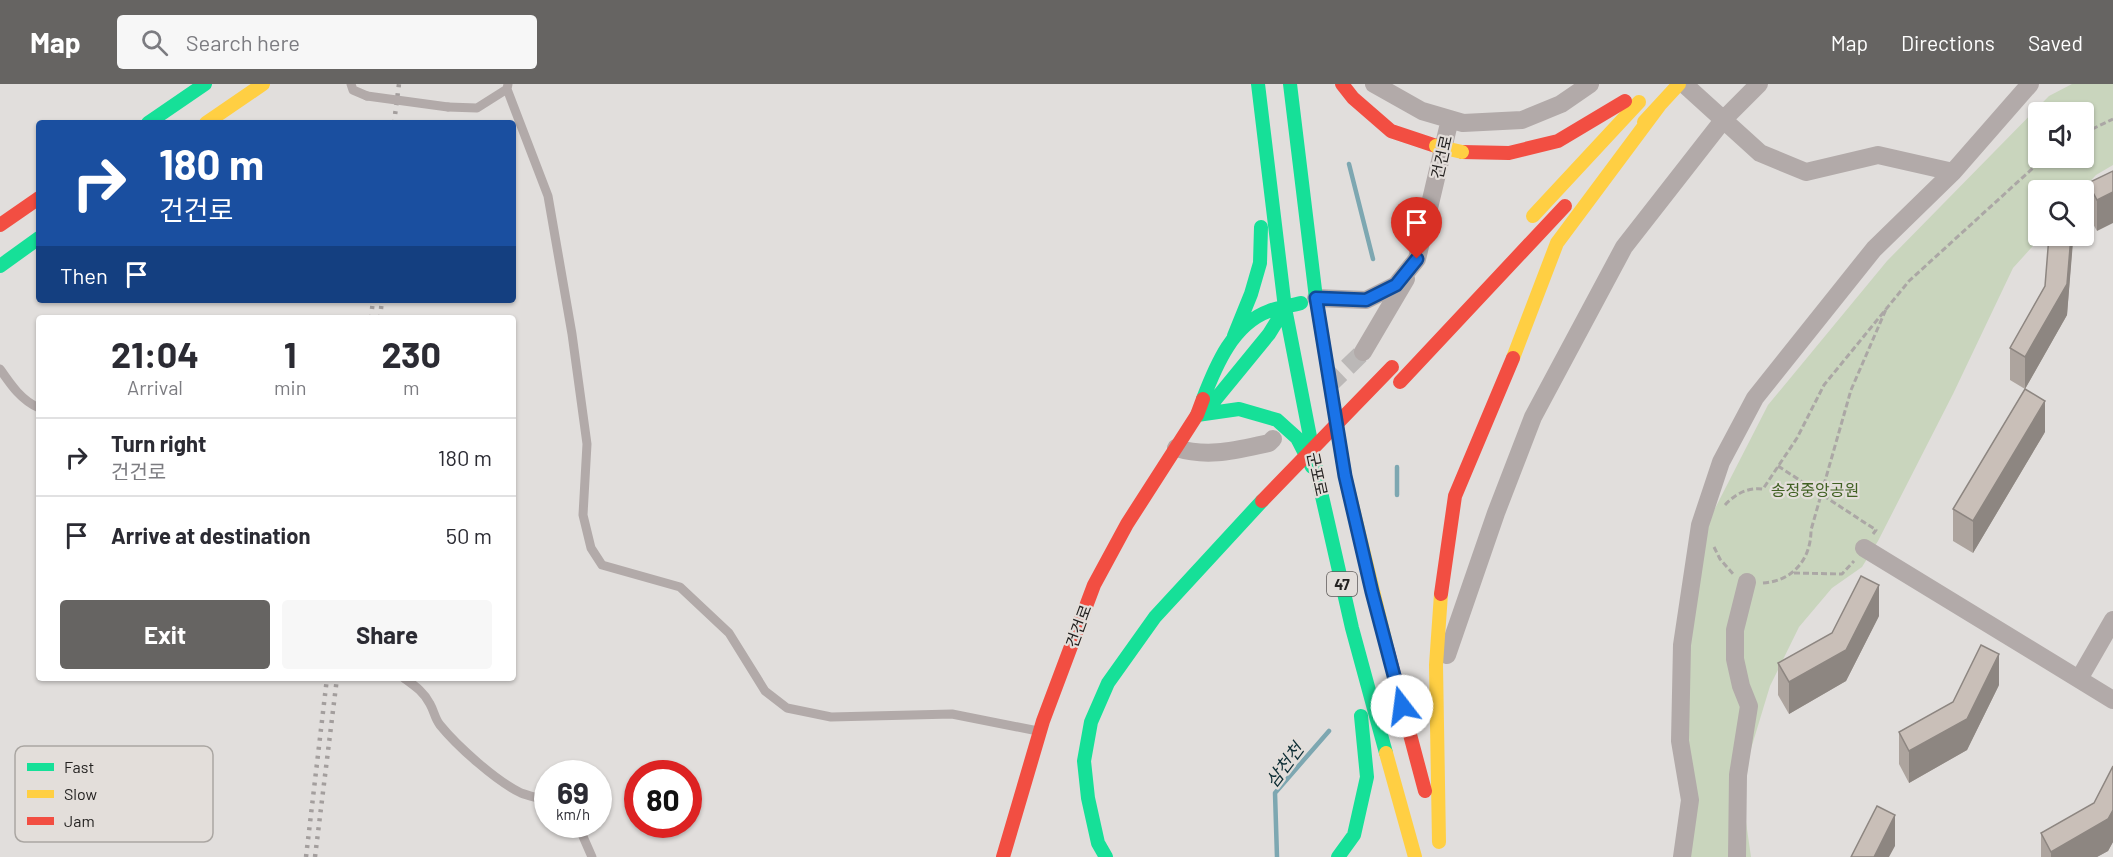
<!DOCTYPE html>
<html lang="en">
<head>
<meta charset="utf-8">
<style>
  :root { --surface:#fff; --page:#f7f7f7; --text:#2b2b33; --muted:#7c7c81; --line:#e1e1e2; --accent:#666462 }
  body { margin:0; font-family:Barlow,"Noto Sans KR",sans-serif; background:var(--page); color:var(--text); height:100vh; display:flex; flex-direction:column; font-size:22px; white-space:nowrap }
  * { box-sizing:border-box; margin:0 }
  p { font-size:20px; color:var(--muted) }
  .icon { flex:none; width:33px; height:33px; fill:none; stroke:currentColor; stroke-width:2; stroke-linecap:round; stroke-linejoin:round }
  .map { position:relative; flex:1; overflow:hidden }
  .drawer { position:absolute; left:36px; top:231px; width:480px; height:366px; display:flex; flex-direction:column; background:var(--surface); border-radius:6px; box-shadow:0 2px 4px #0004 }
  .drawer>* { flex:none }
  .banner { position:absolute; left:36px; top:36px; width:480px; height:183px; border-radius:6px; box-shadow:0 2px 4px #0004; background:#1a4fa0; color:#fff; overflow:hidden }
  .fabs { position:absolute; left:2028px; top:18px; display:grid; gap:12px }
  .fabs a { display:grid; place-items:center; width:66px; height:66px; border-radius:6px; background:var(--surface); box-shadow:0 2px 4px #0004; font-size:30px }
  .speed { position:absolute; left:534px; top:676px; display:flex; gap:12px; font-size:30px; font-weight:700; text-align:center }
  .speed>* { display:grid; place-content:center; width:78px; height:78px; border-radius:50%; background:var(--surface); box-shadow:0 2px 4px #0004; line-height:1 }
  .speed small { font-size:15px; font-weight:400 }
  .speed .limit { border:9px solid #d22; background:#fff; color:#111 }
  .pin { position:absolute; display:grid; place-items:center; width:51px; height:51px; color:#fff; margin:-62px -26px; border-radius:50% 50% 50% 0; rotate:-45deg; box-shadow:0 0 6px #0007 }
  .pin .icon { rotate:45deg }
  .me { position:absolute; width:66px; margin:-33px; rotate:345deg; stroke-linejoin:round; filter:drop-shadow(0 0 4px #0008) }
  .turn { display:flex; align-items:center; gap:21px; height:126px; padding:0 24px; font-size:27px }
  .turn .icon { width:78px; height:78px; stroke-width:2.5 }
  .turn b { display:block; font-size:42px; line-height:51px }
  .then { display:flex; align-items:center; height:57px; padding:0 24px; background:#0003; gap:12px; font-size:22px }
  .eta { display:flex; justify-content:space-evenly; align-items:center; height:102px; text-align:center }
  .eta b { font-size:36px; font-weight:700; line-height:42px }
  .cta { display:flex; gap:12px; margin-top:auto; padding:12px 24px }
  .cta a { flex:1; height:69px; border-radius:6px; background:var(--accent); color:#fff; font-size:24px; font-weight:700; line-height:69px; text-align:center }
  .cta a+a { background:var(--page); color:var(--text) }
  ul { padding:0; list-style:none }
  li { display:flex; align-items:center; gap:18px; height:78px; padding:0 24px; border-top:2px solid var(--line) }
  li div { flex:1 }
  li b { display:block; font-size:22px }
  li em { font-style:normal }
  header { display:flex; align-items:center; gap:36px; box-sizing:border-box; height:84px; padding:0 30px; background:var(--accent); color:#fff }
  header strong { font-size:28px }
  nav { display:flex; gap:33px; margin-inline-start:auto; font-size:21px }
  .search { width:420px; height:54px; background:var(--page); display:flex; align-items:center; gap:15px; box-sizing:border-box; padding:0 21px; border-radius:6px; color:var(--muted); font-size:22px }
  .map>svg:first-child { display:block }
</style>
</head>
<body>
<header>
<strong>Map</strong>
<div class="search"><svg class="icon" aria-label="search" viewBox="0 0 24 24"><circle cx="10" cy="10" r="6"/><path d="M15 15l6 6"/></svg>Search here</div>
<nav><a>Map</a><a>Directions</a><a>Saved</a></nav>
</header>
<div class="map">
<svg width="2113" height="773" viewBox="0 0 2113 773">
  <rect width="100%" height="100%" fill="#e1dedc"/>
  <!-- green -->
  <path fill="#c9d5bd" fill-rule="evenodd" d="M2072,0H2113V81L2096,91L2082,106H2038V152H2042L2013,184L1953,310L1878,457L1862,483L1832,504L1799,543L1770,602L1750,668L1743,717L1751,773H1690L1687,656L1688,564L1706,442L1768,321L1887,177L2049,12ZM2038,28H2084V74H2038Z"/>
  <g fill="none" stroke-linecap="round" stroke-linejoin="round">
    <!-- stream -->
    <path stroke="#7da7b1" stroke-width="4.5" d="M1349,80L1373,175
      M1397,411V383
      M1277,773L1275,709L1329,647"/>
    <!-- street-tunnel -->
    <path stroke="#bbb8b7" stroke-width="18" stroke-dasharray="18 9" stroke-linecap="butt" d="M1328,302L1363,268"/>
    <!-- path -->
    <path stroke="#aba7a5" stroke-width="3" stroke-dasharray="6 3" stroke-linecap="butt" d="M2084,49L2113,35
      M1778,382L1876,446L1873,450
      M1725,421C1735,410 1748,403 1763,405L1797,354L1824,301L1909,197L2044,74
      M1714,463L1720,475L1734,491
      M1794,489L1842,490L1854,477
      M1763,499C1793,497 1811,475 1811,446L1851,306L1887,223"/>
    <!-- lane -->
    <path stroke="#b2aaa9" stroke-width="9" d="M351,0L353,6L367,12
      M508,0L507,5L548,112L572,250L587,360L583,431L591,464L602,481L680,503L729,549L765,607L787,624L831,633L952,630L1038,647
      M448,23L477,24L507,5
      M0,285C11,301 21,316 39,324
      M404,594C415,602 424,608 430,620C434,627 435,635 440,641C457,662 496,697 521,709C529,712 539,714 548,717
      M578,741L592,773"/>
    <!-- street -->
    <path stroke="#b2aaa9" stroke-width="18" d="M1374,0L1422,27L1463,39L1522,36L1561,20L1590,0
      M1684,0L1760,69L1806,88L1878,71L1953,88
      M1316,214L1366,216L1396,201L1417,175L1450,35
      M1363,268L1406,195
      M1176,364C1209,374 1236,366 1269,359L1273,355
      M1864,464L2113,616
      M1447,571L1496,429L1533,333L1624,163L1724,35L1759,0
      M2079,595L2113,536
      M1682,773L1690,716L1680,657L1682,561L1700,441L1721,378L1755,314L1874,165L1953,88L2030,0
      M1737,773L1738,691L1749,622L1741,602L1735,575V546L1747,498"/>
    <!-- fast -->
    <path stroke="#16e098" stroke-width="14" d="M1258,0L1285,224
      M1290,0L1316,214
      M148,39L205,0
      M0,182L39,154
      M1285,224L1319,399L1352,544L1386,669
      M1234,252L1251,210L1260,179L1261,143
      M1203,315C1216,281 1233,240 1269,227C1279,223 1291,222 1301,219
      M1205,325L1215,316L1269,250L1285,224
      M1197,331L1239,325L1277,336L1297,354L1312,383
      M1106,773L1098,759L1088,714L1084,677L1091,638L1108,599L1155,533L1262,417
      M1338,773L1354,751L1367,693L1361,632"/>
    <!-- slow -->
    <path stroke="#ffcf43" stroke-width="14" d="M1644,38L1679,0
      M206,39L263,0
      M1533,132L1639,18
      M1316,214L1345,392L1387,564
      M1513,274L1557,159L1659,22
      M1386,669L1415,773
      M1439,758L1436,581L1441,510"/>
    <!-- jam -->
    <path stroke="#f24e42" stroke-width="14" d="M1342,0L1353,14L1391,47L1436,62
      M1462,68L1509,69L1558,57L1625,17
      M0,141L39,114
      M1400,298L1565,122
      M1441,510L1455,412L1513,274
      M1387,564L1425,707
      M1003,773L1043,637L1094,501L1127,440L1197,331L1203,315"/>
    <!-- rail -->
    <path stroke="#a39e9d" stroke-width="4.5" stroke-dasharray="3 6" stroke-linecap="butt" d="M394,39L399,0
      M371,234L373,216
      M380,234L382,216
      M306,773L327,594
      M315,773L337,594"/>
    <!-- lane-bridge -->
    <path stroke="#b2aaa9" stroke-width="9" d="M367,12L448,23"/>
    <!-- slow-bridge -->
    <path stroke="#ffcf43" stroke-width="14" d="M1436,62L1462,68"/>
    <!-- jam-bridge -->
    <path stroke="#f24e42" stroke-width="14" d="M1262,417L1392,283"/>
  </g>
  <!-- wall -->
  <path fill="#ada49e" d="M2113,87L2097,147L2088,131V99Z
    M2073,152L2067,231L2025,305L2010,296V264L2045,202Z
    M2045,348L1973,469L1953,457V425Z
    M1879,532L1846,597L1789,630L1778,611V579Z
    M1999,601L1967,666L1909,699L1899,680V648L1953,618Z
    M2113,682V758L2108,767L2097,773H2041V749L2094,719Z"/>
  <!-- shaded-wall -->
  <path fill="#8d8681" d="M2113,108V139L2097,147V116Z
    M2071,152H2073V158L2067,231L2025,305V273Z
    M2045,317V348L1973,469V437Z
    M1879,501V532L1846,597L1789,630V598Z
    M1999,570V601L1967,666L1909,699V667Z
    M2113,726V758L2108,767L2097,773H2051V768Z
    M1895,731V762L1889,773H1874Z"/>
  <!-- building -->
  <path fill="#c9bfb8" stroke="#8d8681" stroke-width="1.5" d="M2113,87V108L2097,116L2088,99Z
    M2049,152H2071L2067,200L2025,273L2010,264L2045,202Z
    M2025,305L2045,317L1973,437L1953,425Z
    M1861,492L1879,501L1846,566L1789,598L1778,579L1832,549Z
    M1981,561L1999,570L1967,635L1909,667L1899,648L1953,618Z
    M2113,682V726L2108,735L2051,768L2041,749L2094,719Z
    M1877,722L1895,731L1874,773H1851Z"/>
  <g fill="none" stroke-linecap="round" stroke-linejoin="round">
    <defs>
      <path id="route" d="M1402,622L1372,508L1345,392L1316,214L1366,216L1396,201L1417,175"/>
    </defs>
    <!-- route casing -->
    <use href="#route" stroke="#114b97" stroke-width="15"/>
    <!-- route -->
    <use href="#route" stroke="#1a73e8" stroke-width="10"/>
  </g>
  <g text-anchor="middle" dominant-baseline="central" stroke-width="4.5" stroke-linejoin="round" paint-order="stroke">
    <!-- shield labels -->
    <rect fill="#e3deda" stroke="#5d5a58" stroke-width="1.5" x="1327" y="488" width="30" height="24" rx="4.5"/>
    <g font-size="15" font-weight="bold" fill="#242221">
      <text x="1342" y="500">47</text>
    </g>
    <!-- street labels -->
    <g font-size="16" fill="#242221" stroke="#e3deda">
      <text transform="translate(1441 73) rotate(-77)">건건로</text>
      <text transform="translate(1318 390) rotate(78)">군포로</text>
      <text transform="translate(1078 542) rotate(-70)">건건로</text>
    </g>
    <!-- park labels -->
    <g font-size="16" fill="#406022" stroke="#e3deda">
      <text x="1815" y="405">송정중앙공원</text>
    </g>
    <!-- water labels -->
    <g font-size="18" font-style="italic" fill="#0e2e35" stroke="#e3deda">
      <text transform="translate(1284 681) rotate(-53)">삼천천</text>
    </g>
  </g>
  <!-- legend -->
  <rect x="15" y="662" width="198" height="96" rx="9" fill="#e3deda" stroke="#aaa6a2" stroke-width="1.5"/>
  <rect x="27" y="679" width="27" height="8" fill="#16e098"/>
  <rect x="27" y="706" width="27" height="8" fill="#ffcf43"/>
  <rect x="27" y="733" width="27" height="8" fill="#f24e42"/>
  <g font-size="16" fill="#242221">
    <text x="64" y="689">Fast</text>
    <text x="64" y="716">Slow</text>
    <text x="64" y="743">Jam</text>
  </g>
</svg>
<div class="fabs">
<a><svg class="icon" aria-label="sound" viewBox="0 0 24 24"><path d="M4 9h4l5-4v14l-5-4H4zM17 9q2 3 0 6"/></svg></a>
<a><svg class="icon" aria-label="search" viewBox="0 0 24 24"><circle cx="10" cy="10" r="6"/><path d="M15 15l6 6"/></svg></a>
</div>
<div class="speed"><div>69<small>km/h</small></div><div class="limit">80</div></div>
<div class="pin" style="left:1417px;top:175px;background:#d93025"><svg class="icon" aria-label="arrive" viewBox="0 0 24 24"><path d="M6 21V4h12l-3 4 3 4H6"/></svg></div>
<svg class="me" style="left:1402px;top:622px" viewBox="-20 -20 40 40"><circle r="19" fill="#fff"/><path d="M0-13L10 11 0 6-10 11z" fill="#1a73e8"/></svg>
<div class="banner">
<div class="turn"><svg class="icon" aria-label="right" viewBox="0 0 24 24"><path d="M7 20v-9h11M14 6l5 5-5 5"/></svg><div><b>180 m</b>건건로</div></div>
<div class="then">Then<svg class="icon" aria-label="arrive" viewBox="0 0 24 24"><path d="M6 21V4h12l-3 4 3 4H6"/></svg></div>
</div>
<section class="drawer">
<div class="eta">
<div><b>21:04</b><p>Arrival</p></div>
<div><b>1</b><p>min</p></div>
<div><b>230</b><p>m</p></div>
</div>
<ul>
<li><svg class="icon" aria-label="right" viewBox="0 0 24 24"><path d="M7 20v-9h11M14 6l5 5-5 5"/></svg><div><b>Turn right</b><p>건건로</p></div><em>180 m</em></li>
<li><svg class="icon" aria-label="arrive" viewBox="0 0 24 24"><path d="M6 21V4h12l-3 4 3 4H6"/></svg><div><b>Arrive at destination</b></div><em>50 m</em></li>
</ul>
<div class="cta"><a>Exit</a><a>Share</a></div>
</section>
</div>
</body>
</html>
